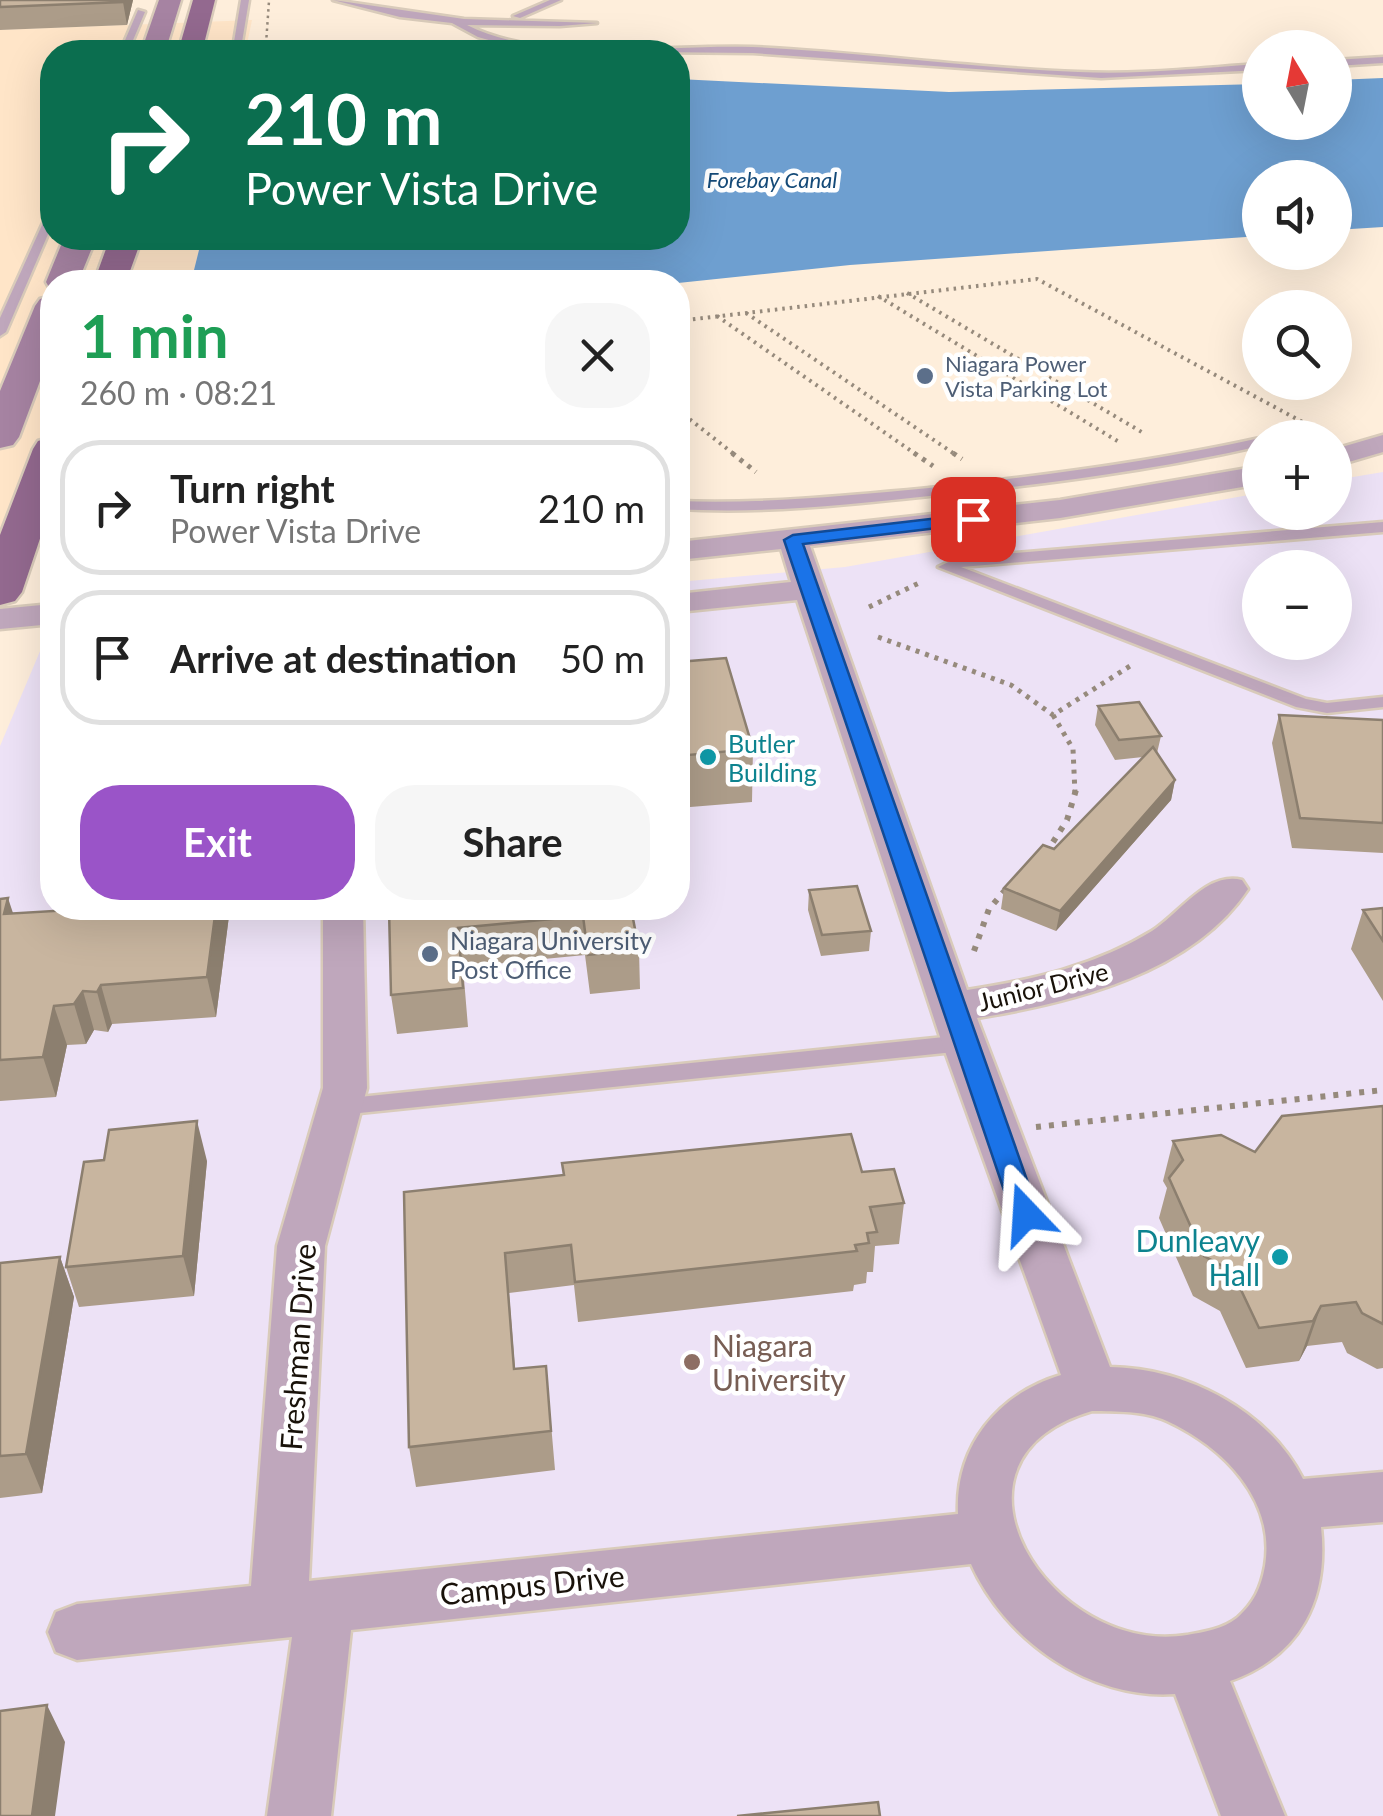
<!DOCTYPE html>
<html lang="en">
<head>
<meta charset="utf-8">
<style>
  :root { --surface:#fff; --page:#f6f6f6; --text:#222; --muted:#767676; --line:#e0e0e0; --accent:#9a54c8 }
  body { margin:0; font-family:Lato,sans-serif; background:var(--page); color:var(--text); height:100vh; display:flex; flex-direction:column; font-size:38px; white-space:nowrap }
  * { box-sizing:border-box; margin:0 }
  p { font-size:32px; color:var(--muted) }
  .icon { flex:none; width:55px; height:55px; fill:none; stroke:currentColor; stroke-width:2; stroke-linecap:round; stroke-linejoin:round }
  .map { position:relative; flex:1; overflow:hidden }
  .drawer { position:absolute; left:40px; top:270px; width:650px; height:650px; display:flex; flex-direction:column; background:var(--surface); border-radius:40px; box-shadow:0 10px 40px #0002 }
  .drawer>* { flex:none }
  .banner { position:absolute; left:40px; top:40px; width:650px; height:210px; border-radius:40px; box-shadow:0 10px 40px #0002; background:#0b6e4f; color:#fff; overflow:hidden }
  .needle { width:65px; rotate:350deg }
  .controls { position:absolute; left:1242px; top:30px; display:grid; gap:20px }
  .controls a { display:grid; place-items:center; width:110px; height:110px; border-radius:50%; background:var(--surface); box-shadow:0 10px 40px #0002; font-size:50px }
  .pin { position:absolute; display:grid; place-items:center; width:85px; height:85px; color:#fff; margin:-42px; border-radius:20px; box-shadow:0 5px 15px #0006 }
  .me { position:absolute; width:110px; margin:-55px; rotate:340deg; stroke-linejoin:round; filter:drop-shadow(0 0 8px #0008) }
  .turn { display:flex; align-items:center; gap:35px; height:210px; padding:0 40px; font-size:45px }
  .turn .icon { width:130px; height:130px; stroke-width:2.5 }
  .turn b { display:block; font-size:70px; line-height:85px }
  .round { display:grid; place-items:center; flex:none; width:105px; height:105px; border-radius:40px; background:var(--page) }
  .head { display:flex; align-items:center; justify-content:space-between; height:170px; padding:0 40px }
  h1 { font-size:60px; font-weight:700; line-height:75px; color:#1e9e55 }
  .primary-button { display:flex; gap:20px; margin-top:auto; padding:20px 40px }
  .primary-button a { flex:1; height:115px; border-radius:40px; background:var(--accent); color:#fff; font-size:40px; font-weight:700; line-height:115px; text-align:center }
  .primary-button a+a { background:var(--page); color:var(--text) }
  ul { padding:0; list-style:none }
  li { display:flex; align-items:center; gap:30px; height:135px; margin:0 20px 15px; padding:0 20px; border:5px solid var(--line); border-radius:40px }
  li div { flex:1 }
  li b { display:block; font-size:38px }
  li em { font-style:normal }
  .map>svg:first-child { display:block }
</style>
</head>
<body>
<div class="map">
<svg width="1383" height="1816" viewBox="0 0 1383 1816">
  <rect width="100%" height="100%" fill="#feeedb"/>
  <!-- built -->
  <path fill="#ffe5c8" d="M252,20L247,44H276L273,52H52V238H202L191,282H52V542L0,544V30Z"/>
  <!-- education -->
  <path fill="#ede2f6" fill-rule="evenodd" d="M1383,472V1816H0V746L46,637L52,636V908H678V582L845,567L1260,493V512H1335V480ZM1260,568H1335V642H1260Z"/>
  <!-- water -->
  <path fill="#6e9fd0" d="M1383,78V227L1335,230V178H1260V236L850,265L678,283L191,282L202,238H678V79L949,92L1260,84V122H1335V80Z"/>
  <g fill="none" stroke-linecap="round" stroke-linejoin="round">
    <defs>
      <path id="lane" d="M241,0H249L242,42L238,45L234,42Z
        M333,0L464,19L597,23L560,26L467,25C543,64 667,44 752,47C861,52 969,68 1078,72C1139,75 1199,68 1260,64V70L1101,78L753,53L554,51L514,47L478,37L452,23L400,17Z
        M550,0H561L520,18L513,16Z
        M138,10L145,12L128,52H120Z
        M1383,57V63L1335,66V60Z
        M52,211V225L6,332L0,336V318L47,214Z
        M1282,432L1287,433L1288,438H1270Z
        M1260,438V446C1150,471 1040,485 929,496C845,505 762,514 678,509V501C762,504 845,496 929,488C1040,476 1151,462 1260,438Z
        M1383,522V532L961,567L1306,699L1327,703L1383,697V707L1327,713L1296,707L938,567L957,558Z
        M964,1035L972,1038L975,1043L972,1048L964,1051L340,1115L332,1113L329,1107L332,1101L340,1099Z"/>
      <path id="street" d="M1383,435V452L1335,466V449Z
        M1260,466V484L1060,518L810,546L967,990C1032,980 1095,966 1152,931C1180,913 1207,871 1242,880L1248,889C1192,974 1070,1003 977,1018L1110,1367C1186,1368 1268,1410 1303,1479L1383,1472V1522L1321,1527C1329,1600 1300,1656 1230,1681L1285,1816H1221L1175,1694C1089,1700 1005,1640 971,1564L351,1630L331,1816H267L292,1637L77,1660L56,1652L48,1632L56,1612L77,1604L251,1586L277,1246L323,1088V908H363L367,1088L325,1246L309,1581L958,1514C955,1446 998,1394 1061,1375L942,1043L797,600L678,612V594L791,582L781,549L678,560V542L1060,500ZM1092,1411C1117,1412 1143,1410 1167,1421C1223,1447 1276,1499 1265,1566C1261,1588 1254,1603 1237,1618C1223,1629 1204,1632 1187,1635C1051,1657 924,1460 1092,1411Z
        M52,604V624L0,629V609Z"/>
      <path id="secondary" d="M159,0H181L165,52H141Z
        M64,238H96L78,282H52L50,289L46,282Z
        M52,296V349L19,437L13,445L0,448V391L35,306L40,299Z"/>
      <path id="primary" d="M193,0H215L202,52H178Z
        M110,238H142L126,282H94Z
        M52,437V503L22,592L15,601L0,605V535L33,449L38,441Z"/>
    </defs>
    <!-- lane casing -->
    <use href="#lane" stroke="#d9cbba" stroke-width="5"/>
    <!-- street casing -->
    <use href="#street" stroke="#d9cbba" stroke-width="5"/>
    <!-- secondary casing -->
    <use href="#secondary" stroke="#d9cbba" stroke-width="5"/>
    <!-- primary casing -->
    <use href="#primary" stroke="#d9cbba" stroke-width="5"/>
    <!-- path-far3 -->
    <path stroke="#968a7c" stroke-width="2.5" stroke-dasharray="2.5 4" stroke-linecap="butt" d="M266,44L269,1"/>
    <!-- path-far2 -->
    <path stroke="#968a7c" stroke-width="4" stroke-dasharray="2.5 5" stroke-linecap="butt" d="M907,293L1145,434
      M878,296L1119,442
      M746,313L956,455
      M717,316L917,455
      M678,321L1037,279L1321,432
      M678,410L735,455
      M678,442V454"/>
    <!-- path-far1 -->
    <path stroke="#968a7c" stroke-width="5" stroke-dasharray="4 6" stroke-linecap="butt" d="M732,453L756,472
      M914,453L933,466
      M953,453L962,459
      M869,607L919,583
      M878,637L1011,685L1053,715L1130,666
      M1053,715L1073,749L1075,793"/>
    <!-- path -->
    <path stroke="#968a7c" stroke-width="6" stroke-dasharray="5 8" stroke-linecap="butt" d="M1046,853L1067,820L1076,790
      M974,951L989,909L1007,888
      M1036,1127L1383,1090"/>
    <!-- lane -->
    <use href="#lane" fill="#bfa7bc" fill-rule="evenodd"/>
    <!-- street -->
    <use href="#street" fill="#bfa7bc" fill-rule="evenodd"/>
    <!-- secondary -->
    <use href="#secondary" fill="#a683a2" fill-rule="evenodd"/>
    <!-- primary -->
    <use href="#primary" fill="#93698f" fill-rule="evenodd"/>
  </g>
  <!-- wall -->
  <path fill="#ac9c89" d="M0,0H133L127,25L0,30Z
    M678,662L753,749L752,802L678,808Z
    M1098,706L1161,736L1157,753L1175,780L1171,800L1056,931L1001,909L1004,888L1054,849L1143,757L1115,760L1095,725Z
    M1279,715L1383,720V853L1292,848L1272,743Z
    M809,890L871,931L869,951L821,956L808,910Z
    M0,899L13,914L104,908H230L216,1017L112,1024L108,1032L94,1030L86,1044L67,1045L56,1097L0,1101Z
    M389,908H631L639,950L640,989L590,994L585,955L463,967L468,1027L397,1034L391,995Z
    M1383,908V1001L1351,949L1363,910Z
    M1383,1106V1368L1377,1369L1347,1353L1342,1342L1307,1346L1299,1361L1246,1368L1220,1311L1193,1296L1159,1218L1167,1188L1163,1181L1173,1141L1255,1152Z
    M207,1161L194,1296L79,1307L66,1267Z
    M862,1172L904,1203L899,1244L875,1246L873,1272H867L866,1283L854,1285L853,1291L578,1322L574,1285L509,1293L515,1369L546,1366L555,1470L416,1487L409,1447L404,1192Z
    M60,1257L74,1297L42,1493L0,1498V1263Z"/>
  <!-- shaded-wall -->
  <path fill="#8c7f6f" d="M124,0H133L127,25L123,2Z
    M1175,780L1171,800L1056,931L1060,911Z
    M8,898L21,937L4,914Z
    M216,908H230L216,1017L207,977Z
    M101,985L112,1024L108,1032L97,992Z
    M83,991L94,1030L86,1044L74,1004Z
    M54,1006L67,1045L56,1097L43,1057Z
    M197,1121L207,1161L194,1296L183,1256Z
    M60,1257L74,1297L42,1493L26,1454Z
    M1321,1306L1307,1346L1299,1361L1313,1321Z
    M47,1705L65,1742L55,1816H32Z"/>
  <!-- building -->
  <path fill="#c8b59f" stroke="#8c7f6f" stroke-width="2.5" d="M0,0H124L123,2L0,7Z
    M726,658L753,749L678,756V662Z
    M1139,702L1161,736L1119,740L1098,706Z
    M1279,715L1383,720V823L1300,818Z
    M1153,747L1175,780L1060,911L1004,888L1043,845L1054,849Z
    M857,886L871,931L822,935L809,890Z
    M8,898L4,914L104,908H216L207,977L101,985L97,992L83,991L74,1004L54,1006L43,1057L0,1060V899Z
    M389,908H631L639,950L588,955L583,916L458,928L463,988L391,995Z
    M1383,908V941L1363,910Z
    M1383,1106V1324L1362,1313L1356,1302L1321,1306L1313,1321L1259,1328L1232,1271L1204,1256L1169,1178L1183,1160L1173,1141L1221,1135L1255,1152L1282,1116Z
    M197,1121L183,1256L66,1267L84,1162L104,1160L109,1130Z
    M851,1134L862,1172L894,1169L904,1203L870,1207L877,1232L867,1233L869,1243L855,1245L857,1251L575,1282L571,1245L505,1253L514,1369L546,1366L551,1431L409,1447L404,1192L564,1175L562,1163Z
    M60,1257L26,1454L0,1456V1263Z
    M47,1705L32,1816H0V1711Z
    M878,1802L880,1816H737Z"/>
  <!-- route -->
  <path fill="#1a73e8" stroke="#114b97" stroke-width="2.5" d="M973,514L982,519L979,523L803,544L1039,1214L1026,1225L1012,1214L784,540L793,535Z"/>
  <!-- markers -->
  <g fill="#5c6f8a" stroke="#fff" stroke-width="4">
    <circle cx="925" cy="376" r="10"/>
    <circle cx="430" cy="954" r="10"/>
  </g>
  <g fill="#0f9aa8" stroke="#fff" stroke-width="4">
    <circle cx="708" cy="757" r="10"/>
    <circle cx="1280" cy="1257" r="10"/>
  </g>
  <circle fill="#8d6e63" stroke="#fff" stroke-width="4" cx="692" cy="1362" r="10"/>
  <g text-anchor="middle" dominant-baseline="central" stroke-width="9" stroke-linejoin="round" paint-order="stroke">
    <!-- far-water labels -->
    <g font-size="22" font-style="italic" fill="#144a78" stroke="#fff">
      <text x="772" y="179">Forebay Canal</text>
    </g>
    <!-- far-service labels -->
    <g font-size="22" fill="#4e5e75" stroke="#fff" text-anchor="start">
      <text x="945" y="363">Niagara Power<tspan x="945" dy="25">Vista Parking Lot</tspan></text>
    </g>
    <!-- culture labels -->
    <g font-size="25" fill="#0d838f" stroke="#fff" text-anchor="start">
      <text x="728" y="743">Butler<tspan x="728" dy="29">Building</tspan></text>
    </g>
    <!-- service labels -->
    <g font-size="25" fill="#4e5e75" stroke="#fff" text-anchor="start">
      <text x="450" y="940">Niagara University<tspan x="450" dy="29">Post Office</tspan></text>
    </g>
    <!-- street labels -->
    <g font-size="25" fill="#19120a" stroke="#fff">
      <text transform="translate(1043 986) rotate(-14)">Junior Drive</text>
    </g>
    <!-- near-culture labels -->
    <g font-size="30" fill="#0d838f" stroke="#fff" text-anchor="end">
      <text x="1260" y="1240">Dunleavy<tspan x="1260" dy="34">Hall</tspan></text>
    </g>
    <!-- near-education labels -->
    <g font-size="30" fill="#785e54" stroke="#fff" text-anchor="start">
      <text x="712" y="1345">Niagara<tspan x="712" dy="34">University</tspan></text>
    </g>
    <!-- near-street labels -->
    <g font-size="30" fill="#19120a" stroke="#fff">
      <text transform="translate(297 1347) rotate(-86)">Freshman Drive</text>
      <text transform="translate(532 1584) rotate(-6)">Campus Drive</text>
    </g>
  </g>
</svg>
<div class="controls">
<a><svg class="needle" viewBox="-14 -14 28 28"><path d="M0-13l5 13h-10z" fill="#e53935"/><path d="M0 13l5-13h-10z" fill="#767676"/></svg></a>
<a><svg class="icon" aria-label="sound" viewBox="0 0 24 24"><path d="M4 9h4l5-4v14l-5-4H4zM17 9q2 3 0 6"/></svg></a>
<a><svg class="icon" aria-label="search" viewBox="0 0 24 24"><circle cx="10" cy="10" r="6"/><path d="M15 15l6 6"/></svg></a>
<a>+</a>
<a>−</a>
</div>
<div class="pin" style="left:973px;top:519px;background:#d93025"><svg class="icon" aria-label="arrive" viewBox="0 0 24 24"><path d="M6 21V4h12l-3 4 3 4H6"/></svg></div>
<svg class="me" style="left:1026px;top:1214px" viewBox="-20 -20 40 40"><path d="M0-17L14 15 0 8-14 15z" fill="#1a73e8" stroke="#fff" stroke-width="4"/></svg>
<div class="banner">
<div class="turn"><svg class="icon" aria-label="right" viewBox="0 0 24 24"><path d="M7 20v-9h11M14 6l5 5-5 5"/></svg><div><b>210 m</b>Power Vista Drive</div></div>
</div>
<section class="drawer">
<div class="head"><div><h1>1 min</h1><p>260 m · 08:21</p></div><a class="round"><svg class="icon" aria-label="close" viewBox="0 0 24 24"><path d="M6 6l12 12M18 6L6 18"/></svg></a></div>
<ul>
<li><svg class="icon" aria-label="right" viewBox="0 0 24 24"><path d="M7 20v-9h11M14 6l5 5-5 5"/></svg><div><b>Turn right</b><p>Power Vista Drive</p></div><em>210 m</em></li>
<li><svg class="icon" aria-label="arrive" viewBox="0 0 24 24"><path d="M6 21V4h12l-3 4 3 4H6"/></svg><div><b>Arrive at destination</b></div><em>50 m</em></li>
</ul>
<div class="primary-button"><a>Exit</a><a>Share</a></div>
</section>
</div>
</body>
</html>
